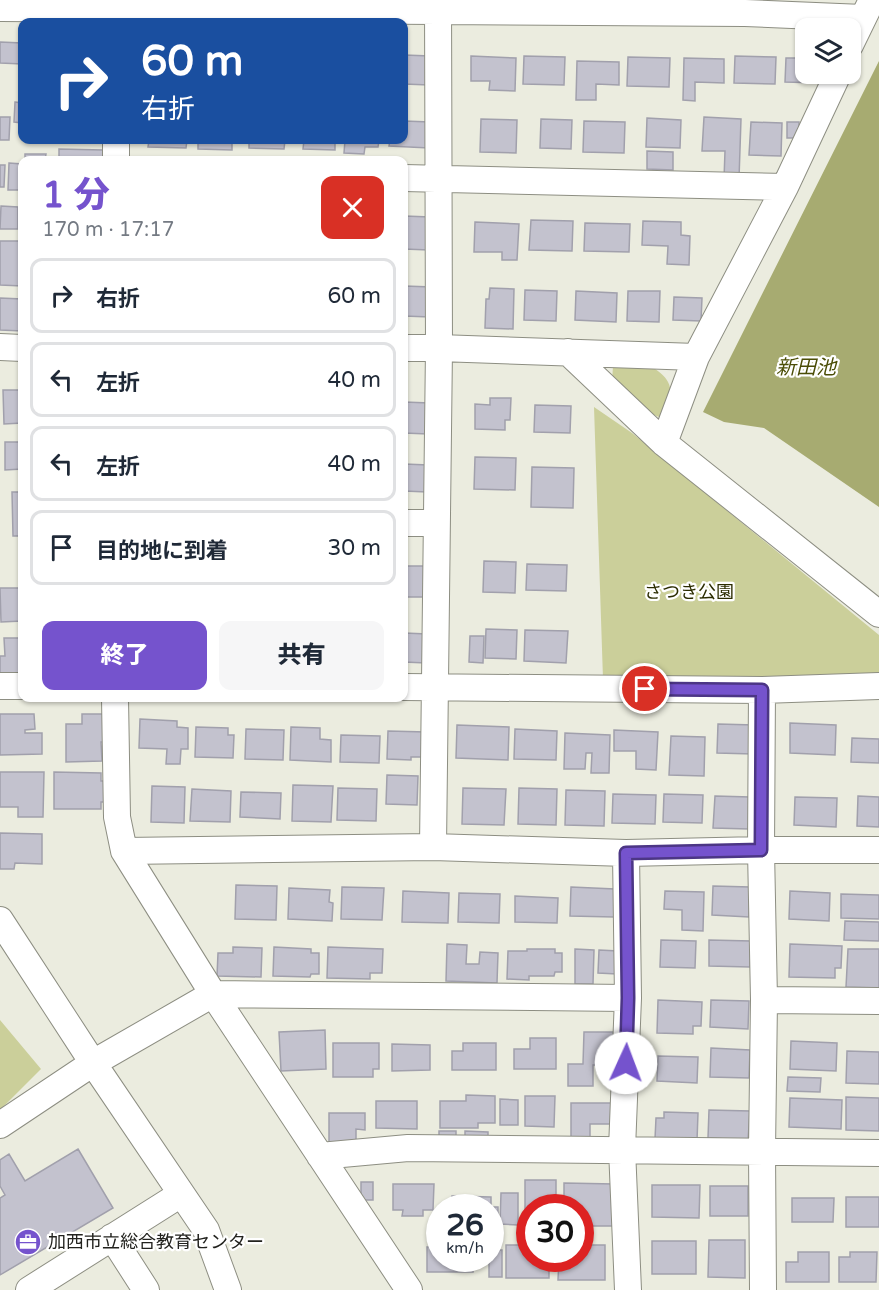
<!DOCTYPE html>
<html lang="ja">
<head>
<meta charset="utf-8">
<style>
  :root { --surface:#fff; --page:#f6f6f7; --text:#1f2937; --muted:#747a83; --line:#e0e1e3; --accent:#7553cd }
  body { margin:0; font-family:"Varela Round","Noto Sans JP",sans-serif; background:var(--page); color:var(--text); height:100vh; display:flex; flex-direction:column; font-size:22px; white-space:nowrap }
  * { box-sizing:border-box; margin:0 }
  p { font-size:20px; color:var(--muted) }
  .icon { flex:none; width:33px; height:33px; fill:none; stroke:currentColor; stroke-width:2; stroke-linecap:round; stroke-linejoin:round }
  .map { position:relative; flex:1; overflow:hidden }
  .details { position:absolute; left:18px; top:156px; width:390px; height:546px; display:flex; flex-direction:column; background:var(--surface); border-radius:12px; box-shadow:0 2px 4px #0004 }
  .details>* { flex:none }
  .guide { position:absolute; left:18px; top:18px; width:390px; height:126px; border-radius:12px; box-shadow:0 2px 4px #0004; background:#1a4fa0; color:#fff; overflow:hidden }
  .buttons { position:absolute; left:795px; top:18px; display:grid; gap:12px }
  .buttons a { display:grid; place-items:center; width:66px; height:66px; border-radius:12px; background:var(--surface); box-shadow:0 2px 4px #0004; font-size:30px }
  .speed { position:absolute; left:426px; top:1194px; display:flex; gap:12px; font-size:30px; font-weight:700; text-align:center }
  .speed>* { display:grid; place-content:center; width:78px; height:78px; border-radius:50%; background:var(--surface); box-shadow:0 2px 4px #0004; line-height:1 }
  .speed small { font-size:15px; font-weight:400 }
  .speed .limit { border:9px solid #d22; background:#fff; color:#111 }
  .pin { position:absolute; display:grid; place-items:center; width:51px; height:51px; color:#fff; margin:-26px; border:3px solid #fff; border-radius:50%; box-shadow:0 2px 6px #0007 }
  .me { position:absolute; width:66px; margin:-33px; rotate:2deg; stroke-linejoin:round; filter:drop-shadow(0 0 4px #0008) }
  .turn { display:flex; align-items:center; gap:21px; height:126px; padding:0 24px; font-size:27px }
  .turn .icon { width:78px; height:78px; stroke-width:2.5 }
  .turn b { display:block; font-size:42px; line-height:51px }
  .round { display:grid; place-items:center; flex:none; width:63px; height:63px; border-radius:12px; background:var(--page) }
  .overview { display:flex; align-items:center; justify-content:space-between; height:102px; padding:0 24px }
  h1 { font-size:36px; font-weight:800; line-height:45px; color:var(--accent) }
  .cta { display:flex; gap:12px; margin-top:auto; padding:12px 24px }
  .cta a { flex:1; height:69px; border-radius:12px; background:var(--accent); color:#fff; font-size:24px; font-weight:800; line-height:69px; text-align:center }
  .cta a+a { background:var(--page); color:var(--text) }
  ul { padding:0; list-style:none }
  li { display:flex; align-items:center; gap:18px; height:75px; margin:0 12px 9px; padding:0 12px; border:3px solid var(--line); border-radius:12px }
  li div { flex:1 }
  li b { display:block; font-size:22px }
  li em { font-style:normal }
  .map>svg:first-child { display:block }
</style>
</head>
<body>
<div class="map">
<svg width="879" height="1290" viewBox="0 0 879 1290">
  <rect width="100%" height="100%" fill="#ebecdf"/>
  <!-- green -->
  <path fill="#cbcf9a" d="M647,364C666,375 673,382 671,405L659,417L638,408L612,382L613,366Z
    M594,407L632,433L879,635V680L603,679Z
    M0,1020L41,1069L0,1110Z"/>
  <!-- water -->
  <path fill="#a7ab71" d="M879,61V507L764,428L724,422L703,412Z"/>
  <!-- building -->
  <path fill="#c3c2ce" stroke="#a1a0ac" stroke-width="1.5" d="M0,42L22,43V64L0,63Z
    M404,55L430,56L429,85L404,84Z
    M471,56L516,58L515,91L489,90L490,81H471Z
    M524,56L565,57L564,85L523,84Z
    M735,56L776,57L775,84L734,83Z
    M628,57L670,58L669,87L627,86Z
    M684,58L724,59V83L695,82V101L683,100Z
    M786,58H806V74H820V83L785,82Z
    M577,61L619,62V85L596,84V100H576Z
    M15,102L22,103V123L14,122Z
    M0,117H10L9,140H0Z
    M704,117L741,119L739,179H724L725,151H702Z
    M647,118L681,120L680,148L646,147Z
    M481,119L517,120L516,153L480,152Z
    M541,119L572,120L571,149L540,148Z
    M404,121L430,122L429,148L389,146L390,140H404Z
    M584,121L625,122L624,153L583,152Z
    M751,122L782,123L781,156L749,155Z
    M787,122H799V138H787Z
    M149,140H187L186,148L148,147Z
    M198,140H232V150L198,149Z
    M249,140H285L284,149L249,148Z
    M304,140H335V150L303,149Z
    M345,140H379L378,147H365L364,154L344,153Z
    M59,149L103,150V160H59Z
    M647,151L673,152V170L647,169Z
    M25,154H46L45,160H25Z
    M9,163L22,164V190H8Z
    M0,165H5L4,187H0Z
    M1,206L18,207V229H0Z
    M404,216L430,217L429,250L404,249Z
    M531,220L573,221L572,251L529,250Z
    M643,221L681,222V235L690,236L689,265L667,264L668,246L642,245Z
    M475,222L519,224L517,260H502V252H474Z
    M585,223L630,224L629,252L584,251Z
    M0,241H20L19,252H22V286L0,285Z
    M404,286L432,287L430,317L404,316Z
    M490,288L514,289L513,329L485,328L486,299H489Z
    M525,290L557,291L556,321L524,320Z
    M576,291L617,293L616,322L575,320Z
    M628,291H660L659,322L627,321Z
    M674,297L702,298L701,321L673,320Z
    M0,298L22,299V331L0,330Z
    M3,390H22V423L4,424Z
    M490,398H511L510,420H505V430L475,429V404L490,405Z
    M404,402L429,403L428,434L404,433Z
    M535,405L571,406L570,433L534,432Z
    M5,442H22V469L5,470Z
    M475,457L516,458L515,490L474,489Z
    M404,464L428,465L427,492L404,491Z
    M532,467L574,468L573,508L531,507Z
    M12,492H22V536H13Z
    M484,561L516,562L515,593L483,592Z
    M527,564L567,565L566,591L526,590Z
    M404,566H426L425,597H404Z
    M0,588H22V621L1,622Z
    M486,629L517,630L516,659L485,658Z
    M525,630L568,631L566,663L524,661Z
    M404,633L427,634L426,663L404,662Z
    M470,636H484L483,663L469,662Z
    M4,638H22V674L0,675V656H5Z
    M0,714H34L35,729L25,730V733H42V754L0,755Z
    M82,714H105L106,742H101L102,761L66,762V724H82Z
    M140,719L177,721V727L188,728V749H181L180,764H166L167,749L139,748Z
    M790,723L836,725L835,755L790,753Z
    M718,724L754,725L753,754L717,753Z
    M457,725L509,727L508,760L456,758Z
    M196,727L228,728V735H234L233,758L195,757Z
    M291,727L320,728V739L331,740V762L290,760Z
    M246,729L284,730L283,760L245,759Z
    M515,729L557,731L556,760L514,759Z
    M614,730L658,732L656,770L636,769V751H614Z
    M388,731L426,732L425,757H411V760L387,759Z
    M565,733L610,735L609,773H591L592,753H586L585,769H564Z
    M341,735L380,736L379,763L340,762Z
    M671,736L705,737L704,776L669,775Z
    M852,738L879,739V763L851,762Z
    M0,772H44L43,817H18V807H0Z
    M54,772L101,773V781H107V802H101V809H54Z
    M387,775L418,776L417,805L386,804Z
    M293,785L333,786L331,822L292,821Z
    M152,786L185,787L184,823L151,822Z
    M338,788L377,789L376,821L337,820Z
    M463,788L506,789L504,825L462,824Z
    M519,788L557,789L556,825L518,824Z
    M192,789L231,791L230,822L190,821Z
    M566,790L605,791L604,826L565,825Z
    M241,792L281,793L280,819L240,817Z
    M613,794L656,795L655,824L612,823Z
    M664,794L703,795L702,823L663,822Z
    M715,796L750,797L749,829L713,828Z
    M858,796L879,797V827L857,826Z
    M795,797L837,798L836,827L794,825Z
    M0,833L42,834V864L15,863L14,869H0Z
    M236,885L277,886L276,920L235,919Z
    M713,886L750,887L749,917L712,915Z
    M342,887L384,888L382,920L341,919Z
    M571,887L615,889L614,917L570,916Z
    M289,888L330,890L329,902L333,903L332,921L288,919Z
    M403,891L449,893L448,923L402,922Z
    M665,891L704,892L703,931L682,930V910L664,909Z
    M790,891L830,893L829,921L789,919Z
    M459,893L500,894L499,923L458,922Z
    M841,894L879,895V919L841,918Z
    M515,896L558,898L557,923L515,922Z
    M845,921L879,922V941L844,940Z
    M661,940L696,941L695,968L660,967Z
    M709,940L751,941L750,967L709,966Z
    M447,944L467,945L466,964H479L480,952L498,953L497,983L446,981Z
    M790,944L842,946L841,968H835V978L789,977Z
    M233,947L262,948L261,977L217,976L218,953H233Z
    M274,947L311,949V953H319V974H311L310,977L273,976Z
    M328,947L383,949L382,973H370V979L327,978Z
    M527,949H555V953H562V972H555L554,976H529V980L507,979L508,951H527Z
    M575,949L594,950L593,984H575Z
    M848,949H879V988L846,987Z
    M599,950L618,951L617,974L598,973Z
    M658,1000L702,1002L701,1026H693V1034L657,1033Z
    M711,1000L749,1001L748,1029L710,1027Z
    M325,1030L326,1069L281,1071L279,1032Z
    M584,1032H615V1065H593V1086H568V1064H583Z
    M530,1038H556V1069H514V1049H530Z
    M791,1041L837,1043L836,1071L790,1069Z
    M333,1043H379V1069H373V1077H333Z
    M463,1043H496V1070H452V1051H463Z
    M392,1044L430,1045V1070L392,1071Z
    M711,1048L750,1050L749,1078L710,1077Z
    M847,1051L879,1052V1084L846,1083Z
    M658,1056L698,1057L697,1083L657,1081Z
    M788,1077L821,1078L820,1092L787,1091Z
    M466,1095L495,1096V1123H478V1128H440V1101H466Z
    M525,1096H555L554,1127L525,1126Z
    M846,1097L879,1098V1131L846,1130Z
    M790,1098L842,1100L841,1129L789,1127Z
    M500,1099L518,1100V1125H500Z
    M376,1101H417V1129L376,1128Z
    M571,1103H612V1124H590V1146H571Z
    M709,1110L750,1111L748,1140L708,1138Z
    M664,1112L698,1113L697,1141L655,1139L656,1118H664Z
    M329,1113H365V1130L356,1129V1143H329Z
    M439,1131H456V1145H439Z
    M465,1131L488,1132V1146L465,1145Z
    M78,1149L113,1208L0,1275V1198L5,1195L0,1186V1160L9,1154L25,1181Z
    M525,1180H556V1208H530V1221H525Z
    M361,1182H373V1200H361Z
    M564,1183L614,1184L613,1226H580V1208H564Z
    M393,1184H434L433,1210H423V1216H402L403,1210H393Z
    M652,1185H700L699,1218L652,1217Z
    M710,1186H748V1216H710Z
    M501,1193H518V1225L500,1224Z
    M452,1196L491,1197V1207H498V1226H490V1208H452Z
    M846,1197H879V1227H846Z
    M792,1198H834L833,1222H792Z
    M709,1240H745V1278L708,1277Z
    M652,1241H696V1274H652Z
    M506,1245H530V1258H549V1278H506Z
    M580,1245H605V1280H558L559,1258H580Z
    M427,1247H440V1258H473V1272H427Z
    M490,1250H502V1277H489V1258H490Z
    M798,1252H829V1282H786V1262H798Z
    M850,1252H877L876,1282H839V1257H850Z"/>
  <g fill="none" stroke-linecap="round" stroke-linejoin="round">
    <defs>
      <path id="minor" d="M0,8L745,13L863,18
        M850,45L872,0
        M116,160V140
        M404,178L785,187
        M0,347L22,348
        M404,348H439L696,357
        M568,352L664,443L879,614
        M664,443L696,357L785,187L838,74
        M404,523H436
        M0,686H22
        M404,687L762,690L879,686
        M762,690L761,850L764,1000L762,1151L763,1290
        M115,698L117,817L124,851L213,994L409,1290
        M433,847L439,348L438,0
        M124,851L433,847L626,853L761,850H879
        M626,853L628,998L622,1149L628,1290
        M0,920L93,1063L206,1230L228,1290
        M764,1000L879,1001
        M0,1125L93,1063L213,994L628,998
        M320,1156L408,1148L879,1153
        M112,1237L146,1290
        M29,1290L181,1194"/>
    </defs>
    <!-- minor casing -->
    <use href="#minor" stroke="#8d8e82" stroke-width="28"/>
    <!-- minor -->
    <use href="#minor" stroke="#fff" stroke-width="26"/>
  </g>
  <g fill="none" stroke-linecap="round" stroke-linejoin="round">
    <defs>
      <path id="route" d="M626,1063L628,998L626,853L761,850L762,690L645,689"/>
    </defs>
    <!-- route casing -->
    <use href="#route" stroke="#4c3685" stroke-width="15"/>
    <!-- route -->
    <use href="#route" stroke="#7553cd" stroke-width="10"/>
  </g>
  <!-- icons -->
  <defs>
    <symbol id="office-disc" viewBox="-11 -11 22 22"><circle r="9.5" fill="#7553cd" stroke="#fff"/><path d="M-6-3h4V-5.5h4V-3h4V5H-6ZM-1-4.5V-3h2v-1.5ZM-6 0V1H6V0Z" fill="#fff"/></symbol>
  </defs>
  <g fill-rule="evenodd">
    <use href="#office-disc" x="13" y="1227" width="30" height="30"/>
  </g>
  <g text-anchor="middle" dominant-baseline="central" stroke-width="4.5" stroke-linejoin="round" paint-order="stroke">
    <!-- park labels -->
    <g font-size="18" fill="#2b2c00" stroke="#fff">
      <text x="689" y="592">さつき公園</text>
    </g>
    <!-- poi labels -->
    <g font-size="18" fill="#22221e" stroke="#fff" text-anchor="start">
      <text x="48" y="1242">加西市立総合教育センター</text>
    </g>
    <!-- water labels -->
    <g font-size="20" font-style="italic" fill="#4b4d06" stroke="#fff">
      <text x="806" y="368">新田池</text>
    </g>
  </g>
</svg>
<div class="buttons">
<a><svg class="icon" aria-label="layers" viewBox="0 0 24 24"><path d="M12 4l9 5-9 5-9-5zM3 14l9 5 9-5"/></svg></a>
</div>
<div class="speed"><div>26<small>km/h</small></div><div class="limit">30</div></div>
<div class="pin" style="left:645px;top:689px;background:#d93025"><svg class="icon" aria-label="arrive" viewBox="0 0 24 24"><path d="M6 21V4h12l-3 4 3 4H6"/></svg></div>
<svg class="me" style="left:626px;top:1063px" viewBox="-20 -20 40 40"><circle r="19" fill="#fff"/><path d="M0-13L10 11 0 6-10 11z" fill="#7553cd"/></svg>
<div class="guide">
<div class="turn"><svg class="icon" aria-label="right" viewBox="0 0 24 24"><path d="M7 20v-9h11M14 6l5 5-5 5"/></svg><div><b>60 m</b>右折</div></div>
</div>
<section class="details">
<div class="overview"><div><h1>1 分</h1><p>170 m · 17:17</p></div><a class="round" style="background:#d93025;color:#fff"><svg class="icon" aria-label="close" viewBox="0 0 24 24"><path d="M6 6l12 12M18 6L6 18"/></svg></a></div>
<ul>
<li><svg class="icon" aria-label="right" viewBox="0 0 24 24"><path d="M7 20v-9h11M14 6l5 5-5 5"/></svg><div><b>右折</b></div><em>60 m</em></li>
<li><svg class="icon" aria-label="left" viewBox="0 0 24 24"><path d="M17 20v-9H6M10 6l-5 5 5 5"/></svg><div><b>左折</b></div><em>40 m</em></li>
<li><svg class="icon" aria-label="left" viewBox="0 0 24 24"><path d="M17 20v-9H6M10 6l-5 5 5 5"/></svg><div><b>左折</b></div><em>40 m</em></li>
<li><svg class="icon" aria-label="arrive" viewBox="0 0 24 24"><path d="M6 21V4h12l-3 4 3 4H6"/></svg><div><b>目的地に到着</b></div><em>30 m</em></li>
</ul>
<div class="cta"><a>終了</a><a>共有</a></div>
</section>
</div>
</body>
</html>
